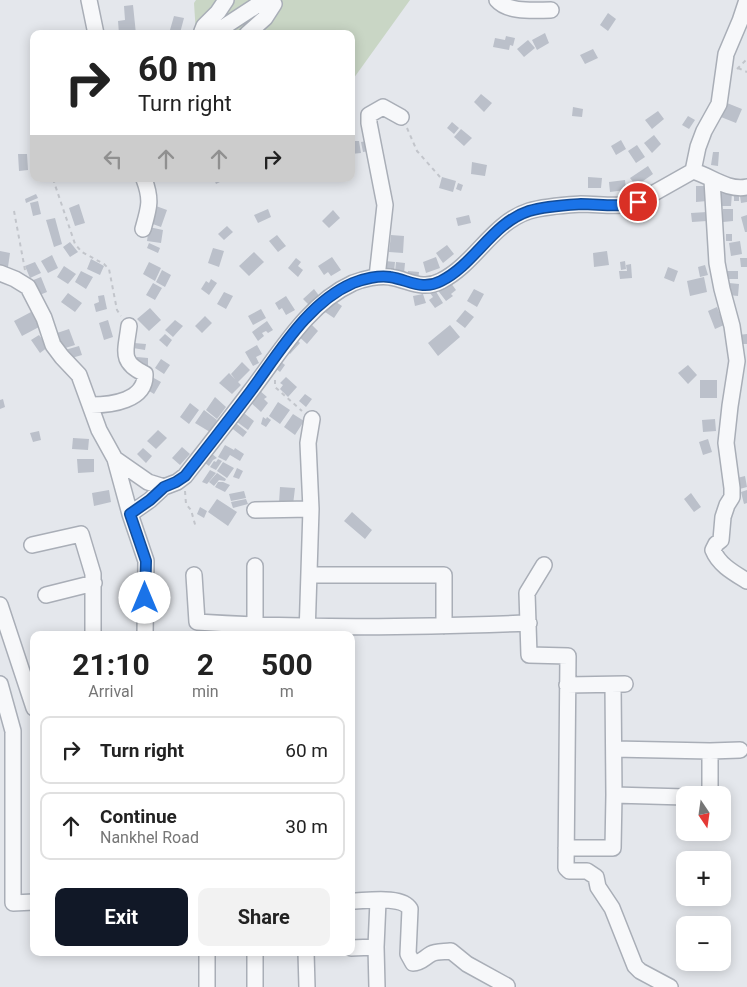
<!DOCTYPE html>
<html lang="en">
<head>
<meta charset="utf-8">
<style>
  :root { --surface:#fff; --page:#f2f2f2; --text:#222; --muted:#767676; --line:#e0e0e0; --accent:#111827 }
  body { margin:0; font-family:Roboto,sans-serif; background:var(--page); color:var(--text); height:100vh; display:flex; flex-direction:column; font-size:19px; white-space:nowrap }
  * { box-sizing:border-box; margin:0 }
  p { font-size:16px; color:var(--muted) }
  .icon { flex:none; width:28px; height:28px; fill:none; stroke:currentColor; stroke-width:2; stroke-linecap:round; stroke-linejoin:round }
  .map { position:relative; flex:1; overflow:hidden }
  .drawer { position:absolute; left:30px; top:631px; width:325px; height:325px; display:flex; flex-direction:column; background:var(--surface); border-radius:10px; box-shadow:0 2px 12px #0003 }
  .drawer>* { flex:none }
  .guide { position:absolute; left:30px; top:30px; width:325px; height:152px; border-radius:10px; box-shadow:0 2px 12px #0003; background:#fff; color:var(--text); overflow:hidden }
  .needle { width:32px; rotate:167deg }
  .buttons { position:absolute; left:676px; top:786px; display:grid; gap:10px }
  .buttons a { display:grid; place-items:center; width:55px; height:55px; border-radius:10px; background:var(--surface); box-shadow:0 2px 12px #0003; font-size:25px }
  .pin { position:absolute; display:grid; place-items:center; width:42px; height:42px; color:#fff; margin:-21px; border:2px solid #fff; border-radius:50%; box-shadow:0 1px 5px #0007 }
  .me { position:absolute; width:55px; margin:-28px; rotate:0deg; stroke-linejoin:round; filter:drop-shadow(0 0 4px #0008) }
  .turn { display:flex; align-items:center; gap:18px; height:105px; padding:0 25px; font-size:22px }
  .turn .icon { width:65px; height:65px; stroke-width:2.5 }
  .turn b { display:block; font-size:35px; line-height:42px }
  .lanes { display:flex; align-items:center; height:48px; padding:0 25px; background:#0003; justify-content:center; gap:25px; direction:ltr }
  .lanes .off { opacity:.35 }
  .eta { display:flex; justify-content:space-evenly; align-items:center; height:85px; text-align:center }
  .eta b { font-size:30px; font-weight:700; line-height:35px }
  .action { display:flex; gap:10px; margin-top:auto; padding:10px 25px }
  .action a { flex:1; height:58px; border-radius:10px; background:var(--accent); color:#fff; font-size:20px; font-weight:700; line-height:58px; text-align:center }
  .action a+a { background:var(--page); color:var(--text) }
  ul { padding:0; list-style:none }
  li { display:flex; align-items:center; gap:15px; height:68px; margin:0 10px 8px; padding:0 15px; border:2px solid var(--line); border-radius:10px }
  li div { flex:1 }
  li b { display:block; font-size:19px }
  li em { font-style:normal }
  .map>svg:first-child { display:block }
</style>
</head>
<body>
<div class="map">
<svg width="747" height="987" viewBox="0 0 747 987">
  <rect width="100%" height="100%" fill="#e4e7ec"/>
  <!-- green -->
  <path fill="#c9d6c5" d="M196,0H410L351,82V34H196L194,3Z"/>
  <!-- building -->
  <path fill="#bbc0ca" d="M133,5L136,34H119L118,21L125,20L124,6Z
    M608,13L616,19L608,31L600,25Z
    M174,16L184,18L180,33L170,30Z
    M545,33L549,43L537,50L532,40Z
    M506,36L515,38L513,46L510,45L509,50L493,47L495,38L505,40Z
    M528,40L535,48L524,57L517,49Z
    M593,49L598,58L585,64L580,55Z
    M481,94L492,103L484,112L474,102Z
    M727,103L742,109L736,123L721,117Z
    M573,107L583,109L582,117L572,116Z
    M658,111L664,119L652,129L645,120Z
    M688,116L695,120L689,129L682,125Z
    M452,122L459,128L454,134L447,128Z
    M461,129L472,138L464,146L454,137Z
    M654,135L661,144L652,153L644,143Z
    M621,140L626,149L616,155L611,146Z
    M351,141H359L361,153L351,154Z
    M367,141L369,151L363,152L361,142Z
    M637,145L645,157L636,163L628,151Z
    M713,152H719L718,166L711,165Z
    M18,154H27L28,170L19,171Z
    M472,162L487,165L485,176L471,174Z
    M648,166L653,174L636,186L630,178Z
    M442,177L456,181L453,192L439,188Z
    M588,177L602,178L601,188H588Z
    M214,179H226L216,184Z
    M625,180L626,190L610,192L609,182Z
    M458,183L463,185L461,191L456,189Z
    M696,186H707V201L696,202Z
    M717,193H732L731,206H717Z
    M36,194L38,198L26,203L25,199Z
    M747,195V202L741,203L740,196Z
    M734,196H739V201H734Z
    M38,201L41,214L33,216L30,203Z
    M79,204L85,223L75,226L69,208Z
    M156,206L167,210L161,227L150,223Z
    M268,209L271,217L258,223L254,215Z
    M723,209H733V221L723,222Z
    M333,210L340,218L329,228L322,221Z
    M707,212V221L692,222L691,213Z
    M469,215L471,223L458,226L456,218Z
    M747,215V232H745L741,217Z
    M55,218L62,244L54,247L46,220Z
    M227,226L233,232L224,240L218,234Z
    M149,227L163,230L161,243L147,241Z
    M726,234H732V241H726Z
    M277,235L286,246L278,252L269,241Z
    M391,235L404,236L403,253L389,252Z
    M740,241L742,254L731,256L729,243Z
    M70,242L78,252L70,257L63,247Z
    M149,243L160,248L158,253L147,248Z
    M447,245L454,254L443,263L436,253Z
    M213,248L224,251L219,267L208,263Z
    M0,251L10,253L8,267L0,266Z
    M607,251L609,265L594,267L593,253Z
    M254,252L264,262L249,276L239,266Z
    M52,255L58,268L48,273L41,261Z
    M332,257L341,270L331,276L328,272L324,275L318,266Z
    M436,257L440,268L426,273L423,262Z
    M296,258L301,262L298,266L303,270L298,277L288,268Z
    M740,258H747V267H741Z
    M91,259L104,266L100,275L87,269Z
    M385,261L395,262L394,272L384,271Z
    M625,261L626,269L621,270L620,262Z
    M35,262L41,273L30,278L25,266Z
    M149,262L161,268L155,281L143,274Z
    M396,262L405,263L404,274L395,272Z
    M631,264L632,278L620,279L619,271H627L626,265Z
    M705,265L708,275L700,277L698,267Z
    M64,266L76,274L68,284L57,277Z
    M668,267L678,271L674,282L664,278Z
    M162,270L171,275L165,287L156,282Z
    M81,271L93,277L86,289L75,282Z
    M408,271L419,272L418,280L407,279Z
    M725,271H738V279H725Z
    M41,277L47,292L37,296L31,281Z
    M704,277L707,292L690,296L687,281Z
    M211,279L217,283L209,295L201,289L206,281L209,283Z
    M448,279L456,290L451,294L453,296L446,301L436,288Z
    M153,283L162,288L155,300L146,295Z
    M729,283L739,284L738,296L728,295Z
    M314,289L320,297L310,306L303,299Z
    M474,289L484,294L477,307L467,301Z
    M435,290L443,303L435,308L429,300L433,297L430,293Z
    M224,292L233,296L226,309L217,304Z
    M68,293L82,303L75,312L61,302Z
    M423,294L426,303L415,306L413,296Z
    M104,295L107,309L96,312L94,304L99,302L98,296Z
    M286,296L295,310L286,315L282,308L279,310L275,303Z
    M330,298L342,306L334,318L322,310Z
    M717,307L724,325L715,329L708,311Z
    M150,308L161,320L149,331L137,319Z
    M261,309L266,318L253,325L248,316Z
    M465,310L474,317L465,328L456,321Z
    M31,312L39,327L22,336L14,321Z
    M205,316L212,323L202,333L195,326Z
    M108,320L113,337L104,340L99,323Z
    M175,320L183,326L173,337L165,330Z
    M267,321L273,330L268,333L266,331L262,333L264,336L258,341L252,332Z
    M310,323L318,331L307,344L296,334Z
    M450,325L460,337L438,356L428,343Z
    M69,329L75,345L59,350L54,334Z
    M165,334L172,340L167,347L159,340Z
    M747,334V344H739L738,335Z
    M39,335L48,347L40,353L31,340Z
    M293,336L300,343L290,354L283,347Z
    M134,343L146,344L145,350L133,348Z
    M257,345L262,354L256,357L259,363L253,366L245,352Z
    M79,346L82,355L68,359L65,350Z
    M137,357L148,358V366L136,365Z
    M161,359L170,365L164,374L155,368Z
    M280,361L285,365L280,372L275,368Z
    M242,362L250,370L238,382L241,385L232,394L219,383L229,373L235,379L231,374Z
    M688,365L697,375L688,384L678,373Z
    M152,377L161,382L154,394L146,389Z
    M286,377L297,387L288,397L280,389L283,385L280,383Z
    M700,380H717V398H700Z
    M259,390L267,397L264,399L268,403L261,412L249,401Z
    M305,394L312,399L306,407L299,401Z
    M215,397L226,407L217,419L206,410Z
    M3,399L5,407L0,409V400Z
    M278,402L290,410L280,424L269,416Z
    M190,403L199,410L189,424L180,417Z
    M204,410L217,420L210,432L195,423Z
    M240,410L254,421L248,430L233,419Z
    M293,414L304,421L295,435L284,427Z
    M263,417L266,419L267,417L271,420L266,427L261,424Z
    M715,419L716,431L703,432L702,420Z
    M232,420L247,432L243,437L229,426Z
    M158,430L167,438L156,449L147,441Z
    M39,431L41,440L33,442L30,433Z
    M73,438L89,439L88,450L72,449Z
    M708,439L712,452L703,455L699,442Z
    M225,445L234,450L235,448L244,454L240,461L230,455L226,461L218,457Z
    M182,447L190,454L180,465L172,458Z
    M143,448L152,456L146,463L137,454Z
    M211,453L217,458L213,460L209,466L205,463Z
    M77,459H94V472L78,473Z
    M218,459L222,461L216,470L210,467L214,461L216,462Z
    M223,462L234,468L227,478L217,471Z
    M237,468L243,471L239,479L233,477Z
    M210,470L216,473L207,484L202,482Z
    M217,473L226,479L225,481L219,480L214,486L209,482Z
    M745,476L747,487L736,490L733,479Z
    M218,482H223L230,485L225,492L215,487Z
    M280,487L295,488L293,505L279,503Z
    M109,490L111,502L94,506L92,493Z
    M747,490V503L744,504L741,492Z
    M244,491L246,498L231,501L229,494Z
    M691,493L701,507L694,512L684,499Z
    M217,499L237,512L228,526L208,512Z
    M246,499L248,504L233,508L231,502Z
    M200,507L207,511L204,518L197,514Z
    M352,512L372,530L365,539L344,521Z"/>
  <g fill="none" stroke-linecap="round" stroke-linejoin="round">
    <defs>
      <path id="minor" d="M89,0L96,34
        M497,0C508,13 535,10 551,10
        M205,34L202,31L204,26L218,12L226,0
        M213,34L265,0
        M247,34L265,18L274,4L272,0
        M693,171L698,147L704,131L719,104L726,54L740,21L747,0
        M712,180L717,263L722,289L732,326L737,361L730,406L726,443L732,488V497L727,505L723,517L721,540L716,544L713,550C719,565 734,573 747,581
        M143,229C149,208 152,200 144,179
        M0,273L15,279L28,287L44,318L53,345L62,357L79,375L99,430L115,459L148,482L164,487L177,482L185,476C207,448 229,420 250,392C280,353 307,304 353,283C363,279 379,275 390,277C409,280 422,291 441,281C475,264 492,223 529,211C545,206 565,205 581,204C601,204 619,208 638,202L693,171C711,176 727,191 747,187
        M377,277L385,205L369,123V115L383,107L401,117
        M91,405C111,405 146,401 145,374C119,362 126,351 129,326
        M115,459L130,514L146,561L145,635
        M255,510L311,509
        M130,514L150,500L164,487
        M32,545L81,534L93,574V635
        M544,565L527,593L529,655L568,656L566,868L569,871H587L596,877L598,887L612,908L635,966L640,971L670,987
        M194,575L197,622C307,629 418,627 529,623
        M309,575H444V626
        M46,595L94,583
        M0,605L34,708
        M255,626V566
        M307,635L311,509L308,443L312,419
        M0,684L13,731V903L34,902
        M567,685L625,684
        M614,749L710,751L740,750
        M614,795L685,797
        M710,795V751
        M566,848H613L614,795L613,685
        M351,901C366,901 402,895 410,909L408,954L413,963C421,963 424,958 431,954C436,951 445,952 451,951L467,964L507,986
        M351,948L376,947
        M306,952L307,987
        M207,987V952
        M255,987V952
        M377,987L376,947L378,901"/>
    </defs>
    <!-- minor casing -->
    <use href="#minor" stroke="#a9aeb7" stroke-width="18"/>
    <!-- path -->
    <path stroke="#c2c5cb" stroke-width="2" stroke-dasharray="4 4" stroke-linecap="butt" d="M738,68L747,72
      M737,69L747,59
      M407,128L417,151L440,177
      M53,179L75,244L82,252L104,264L109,269L117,310L121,316
      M14,211L25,270
      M275,380V387L302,411
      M185,491L186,504L191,510L196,528"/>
    <!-- minor -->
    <use href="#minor" stroke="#f7f8fa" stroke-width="15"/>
  </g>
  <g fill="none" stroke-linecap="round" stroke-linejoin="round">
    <defs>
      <path id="route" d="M145,598L146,561L130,514L150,500L164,487L176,482L185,476C207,448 229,420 250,392C279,353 307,303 353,283C363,279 379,275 390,277C409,280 422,291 441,281C475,264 492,223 529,211C545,206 565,205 581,204C601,204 619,208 638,202"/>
    </defs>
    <!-- route casing -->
    <use href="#route" stroke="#114b97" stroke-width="12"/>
    <!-- route -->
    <use href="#route" stroke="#1a73e8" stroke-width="9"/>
  </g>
</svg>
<div class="buttons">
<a><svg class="needle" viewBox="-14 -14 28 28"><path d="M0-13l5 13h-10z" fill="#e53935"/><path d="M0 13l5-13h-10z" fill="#767676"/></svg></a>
<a>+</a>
<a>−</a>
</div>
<div class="pin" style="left:638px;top:202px;background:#d93025"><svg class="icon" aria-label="arrive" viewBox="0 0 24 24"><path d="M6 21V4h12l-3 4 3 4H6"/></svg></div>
<svg class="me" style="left:145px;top:598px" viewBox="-20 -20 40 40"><circle r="19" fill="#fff"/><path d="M0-13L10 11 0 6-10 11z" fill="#1a73e8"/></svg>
<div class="guide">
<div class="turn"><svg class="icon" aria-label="right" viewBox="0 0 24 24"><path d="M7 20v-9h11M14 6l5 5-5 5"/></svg><div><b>60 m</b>Turn right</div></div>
<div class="lanes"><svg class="icon off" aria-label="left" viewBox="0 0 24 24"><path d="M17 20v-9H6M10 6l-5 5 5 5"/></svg><svg class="icon off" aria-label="ahead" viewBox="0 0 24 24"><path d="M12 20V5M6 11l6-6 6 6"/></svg><svg class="icon off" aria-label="ahead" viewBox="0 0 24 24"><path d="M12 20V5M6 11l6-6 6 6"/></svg><svg class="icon" aria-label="right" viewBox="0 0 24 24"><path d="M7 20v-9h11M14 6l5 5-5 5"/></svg></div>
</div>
<section class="drawer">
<div class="eta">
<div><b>21:10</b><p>Arrival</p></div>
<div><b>2</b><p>min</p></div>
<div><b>500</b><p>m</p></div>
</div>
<ul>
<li><svg class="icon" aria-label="right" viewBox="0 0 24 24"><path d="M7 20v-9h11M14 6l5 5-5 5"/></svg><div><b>Turn right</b></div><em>60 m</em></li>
<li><svg class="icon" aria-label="ahead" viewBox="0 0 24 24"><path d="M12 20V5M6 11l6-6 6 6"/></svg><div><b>Continue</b><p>Nankhel Road</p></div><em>30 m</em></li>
</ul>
<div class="action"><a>Exit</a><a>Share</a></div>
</section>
</div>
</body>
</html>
